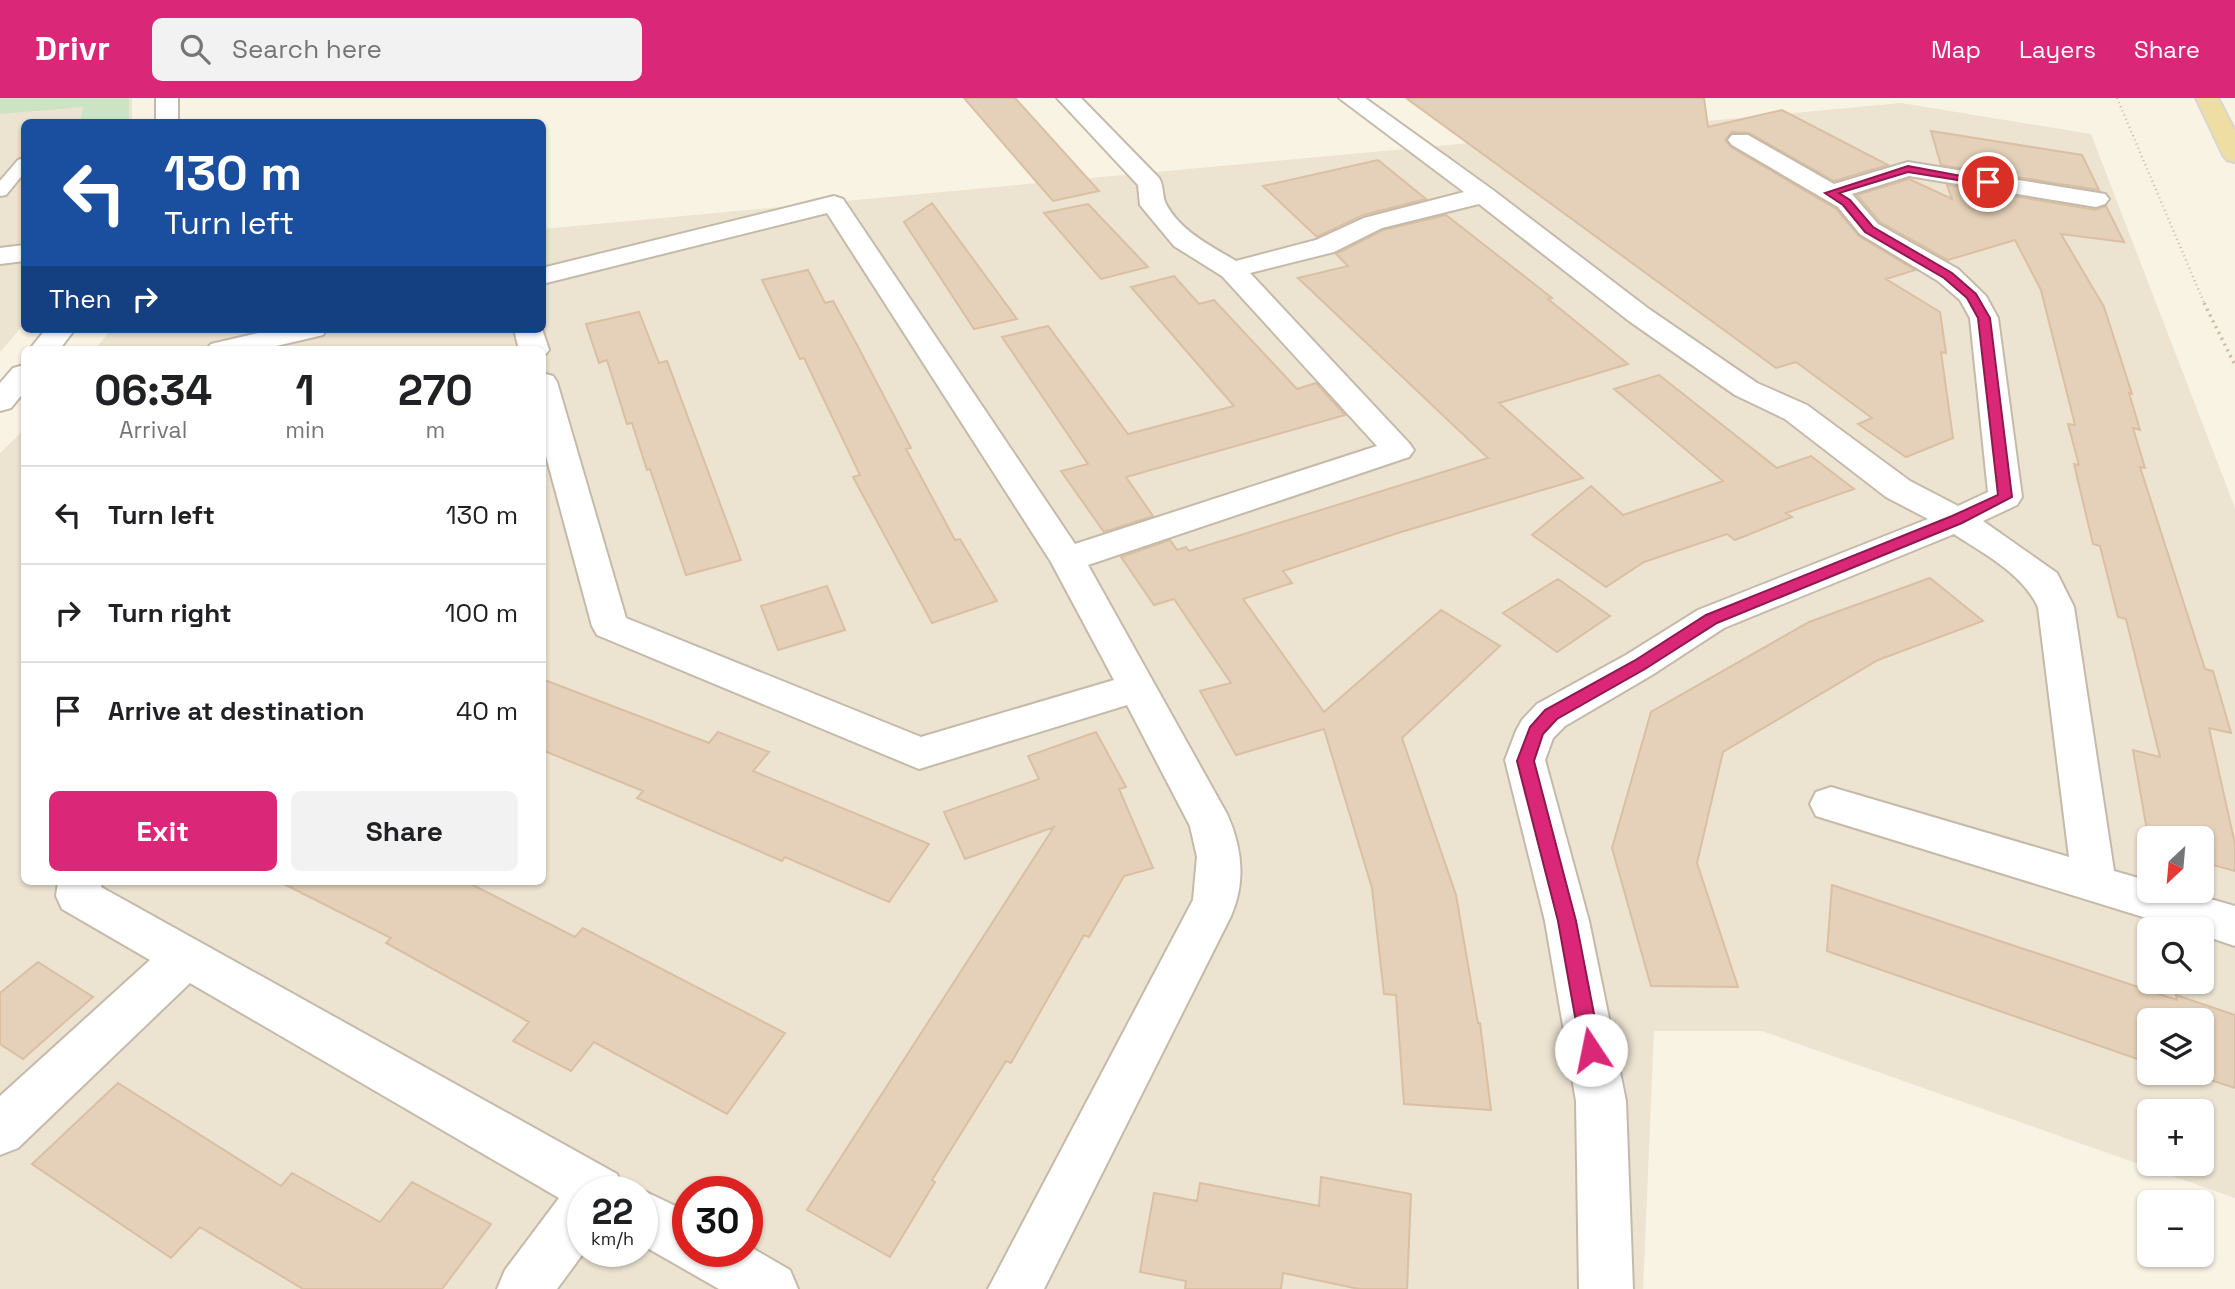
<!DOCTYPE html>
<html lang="en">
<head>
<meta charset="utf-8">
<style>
  :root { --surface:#fff; --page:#f2f2f2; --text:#202124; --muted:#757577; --line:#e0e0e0; --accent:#db2777 }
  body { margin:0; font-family:"Space Grotesk",sans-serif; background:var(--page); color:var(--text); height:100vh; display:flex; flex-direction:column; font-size:26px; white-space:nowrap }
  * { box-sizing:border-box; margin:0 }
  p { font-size:23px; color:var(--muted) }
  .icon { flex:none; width:38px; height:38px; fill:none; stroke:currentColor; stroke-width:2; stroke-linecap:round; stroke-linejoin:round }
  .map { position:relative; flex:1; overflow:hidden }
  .side { position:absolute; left:21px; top:248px; width:525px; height:539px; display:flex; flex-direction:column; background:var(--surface); border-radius:10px; box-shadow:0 2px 5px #0004 }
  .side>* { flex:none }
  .top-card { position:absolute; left:21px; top:21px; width:525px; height:214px; border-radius:10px; box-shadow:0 2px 5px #0004; background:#1a4fa0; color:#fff; overflow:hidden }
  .needle { width:46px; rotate:206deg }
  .controls { position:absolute; left:2137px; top:728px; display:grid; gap:14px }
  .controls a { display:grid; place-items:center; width:77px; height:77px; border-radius:10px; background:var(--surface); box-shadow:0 2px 5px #0004; font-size:35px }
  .speed { position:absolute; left:567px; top:1078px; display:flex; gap:14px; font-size:35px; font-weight:700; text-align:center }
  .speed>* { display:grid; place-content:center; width:91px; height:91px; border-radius:50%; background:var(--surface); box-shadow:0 2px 5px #0004; line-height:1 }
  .speed small { font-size:18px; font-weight:400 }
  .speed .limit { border:10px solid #d22; background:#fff; color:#111 }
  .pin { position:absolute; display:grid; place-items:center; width:60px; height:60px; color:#fff; margin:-30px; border:4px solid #fff; border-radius:50%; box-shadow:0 2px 7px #0007 }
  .me { position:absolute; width:77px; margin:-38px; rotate:349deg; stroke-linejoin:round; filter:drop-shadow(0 0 5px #0008) }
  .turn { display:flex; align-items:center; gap:24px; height:147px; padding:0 28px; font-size:32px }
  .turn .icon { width:91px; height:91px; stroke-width:2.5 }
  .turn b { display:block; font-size:49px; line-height:60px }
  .then { display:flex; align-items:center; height:66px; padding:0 28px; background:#0003; gap:14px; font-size:26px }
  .eta { display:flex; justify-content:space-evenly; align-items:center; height:119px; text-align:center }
  .eta b { font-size:42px; font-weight:700; line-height:49px }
  .primary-button { display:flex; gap:14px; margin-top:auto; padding:14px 28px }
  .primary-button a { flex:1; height:80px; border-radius:10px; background:var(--accent); color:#fff; font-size:28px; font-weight:700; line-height:80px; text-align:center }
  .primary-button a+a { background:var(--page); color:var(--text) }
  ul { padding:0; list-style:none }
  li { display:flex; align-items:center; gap:21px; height:98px; padding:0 28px; border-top:2px solid var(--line) }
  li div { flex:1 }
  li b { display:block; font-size:26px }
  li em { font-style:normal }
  header { display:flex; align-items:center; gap:42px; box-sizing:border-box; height:98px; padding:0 35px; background:var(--accent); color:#fff }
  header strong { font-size:33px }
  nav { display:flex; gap:38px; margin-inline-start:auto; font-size:24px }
  .search { width:490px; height:63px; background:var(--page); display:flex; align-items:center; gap:18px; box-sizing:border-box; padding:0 24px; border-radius:10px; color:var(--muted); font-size:26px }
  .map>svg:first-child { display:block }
</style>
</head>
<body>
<header>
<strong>Drivr</strong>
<div class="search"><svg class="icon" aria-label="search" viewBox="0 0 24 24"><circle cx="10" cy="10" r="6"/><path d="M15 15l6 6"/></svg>Search here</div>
<nav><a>Map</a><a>Layers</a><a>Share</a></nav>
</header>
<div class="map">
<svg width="2235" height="1191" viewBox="0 0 2235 1191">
  <rect width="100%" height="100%" fill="#f8f3e3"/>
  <!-- residential -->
  <path fill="#ece3d1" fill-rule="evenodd" d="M0,0H132V24H24V226L0,254Z
    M1901,5L2091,36L2235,410V1100L1762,933H1654L1643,1191H0V355L24,332V784H542V252H94L112,231H542L543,131ZM2149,740H2202V793H2149ZM2149,831H2202V884H2149ZM2149,922H2202V975H2149ZM2149,1013H2202V1066H2149ZM583,1094H642V1153H583ZM688,1094H747V1153H688Z"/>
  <!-- green -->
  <path fill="#cde4c4" d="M0,0H129V24H80L83,9L0,16Z"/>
  <!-- building -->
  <path fill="#e5d1ba" stroke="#dabfa2" stroke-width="2" d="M964,0H1015L1099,93L1053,103Z
    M1406,0H1704L1708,29L1782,12L1888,67L1834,83L1749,35L1732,34L1725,42L1731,49L1836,111L1859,138L1915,172L1886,181L1940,214L1946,255L1941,254L1953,340L1906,359L1858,326L1872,320L1796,264L1776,270Z
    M1931,33L2082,57L2099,92L1941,67Z
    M1378,62L1426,101L1363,117L1317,139L1263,88Z
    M1909,81L1952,101L1947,87L2096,112L2106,108L2124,144L2061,136L2104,209L2132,296L2129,295L2140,332L2133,330L2145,370L2140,369L2205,571L2213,573L2231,635L2209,630L2235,746V773L2202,764V740H2149V744L2133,652L2160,659L2126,521L2118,519L2100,448L2093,446L2074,366L2079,367L2068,326L2075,327L2041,192L2015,142L1948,162L1880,124L1857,97Z
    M932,105L1017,221L974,231L904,124Z
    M1088,106L1148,169L1101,181L1044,115Z
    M1446,117L1552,200L1548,201L1628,266L1499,305L1583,380L1401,434L1283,473L1292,485L1243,501L1324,614L1441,512L1500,548L1402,640L1456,797L1478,925H1480L1491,1012L1404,1006L1396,897L1384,896L1372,790L1324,631L1236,657L1200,593L1231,585L1174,501L1154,507L1121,459L1170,442L1177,452L1186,449L1189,453L1488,360L1298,180L1348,168L1336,156L1383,132Z
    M808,172L825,205L833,203L856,245L911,350L906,351L955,442L960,441L997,503L932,525L853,379L860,377L804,260L800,261L762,182Z
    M1174,178L1199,206L1214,202L1297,291L1316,285L1345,317L1126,379L1153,418L1104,434L1061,373L1088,366L1002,239L1048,228L1128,336L1234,308L1131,189Z
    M639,214L659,265L667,263L741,462L686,477L650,371L647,372L632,325L627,326L607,262L599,265L586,226Z
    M1659,277L1777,370L1811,358L1854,391L1786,415L1792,419L1735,442L1727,436L1644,464L1606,489L1532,437L1591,388L1623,417L1723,383L1614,291Z
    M1930,480L1983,523L1878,562L1723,654L1697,765L1738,889L1651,888L1612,750L1651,614L1809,524Z
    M1558,481L1610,518L1557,554L1503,515Z
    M827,488L845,532L778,552L761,508Z
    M542,581L709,645L718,634L769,654L753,673L929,746L889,804L785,759L782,763L637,700L643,693L542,652Z
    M1096,634L1126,689L1119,691L1153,770L1124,778L1089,839L1084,837L1011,965L1006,963L932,1082L935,1084L890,1159L807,1112L1054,729L965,761L944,714L1039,681L1028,658Z
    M280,784H467L575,839L583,830L785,935L727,1016L594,944L571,973L513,943L529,924L386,845L391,840Z
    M1832,787L2177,902L2176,897L2235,917V990L2195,977L2196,982L2176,975H2202V922H2149V965L1827,853Z
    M38,864L93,899L23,961L0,946V895Z
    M118,985L281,1088L292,1075L380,1124L412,1084L491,1126L442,1191H303L200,1129L171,1160L32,1066Z
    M1321,1079L1411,1096L1407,1191H1359L1283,1175L1281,1191H1185L1186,1183L1140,1174L1154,1095L1197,1103L1200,1085L1319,1108Z"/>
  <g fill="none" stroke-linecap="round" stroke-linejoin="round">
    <defs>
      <path id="lane" d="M24,60V75L6,97L0,98V83L18,62Z"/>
      <path id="street" d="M156,0H178V24H156Z
        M1057,0H1081L1159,80C1164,88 1162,98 1166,106C1180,133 1211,148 1236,163L1316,142L1364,120L1464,94L1339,0H1365L1493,92L1649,211L1757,285L1807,307L1910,383L1958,408L1988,394L1970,220L1960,202L1938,183L1860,136L1838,109L1732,47L1728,42L1732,37H1748L1834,86L1908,64L2105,96L2109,101L2105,106L2096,109L1909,78L1852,96L1878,126L1958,171L1986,198L1998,220L2022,399L2017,407L1983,423L2057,475L2074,509L2114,773L2149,783V793H2182L2235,808V848L2202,837V831H2182L1816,718L1810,706L1816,694L1831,689L2069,759L2038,509C2022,475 1984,456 1954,436L1724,530L1652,577L1565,628L1553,640L1545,662L1589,823L1626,1003L1633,1191H1579L1576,1003L1545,823L1505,662L1516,633L1522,622L1537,606L1626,557L1698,512L1928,421L1886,399L1785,321L1735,297L1629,223L1479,106L1382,130L1334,154L1250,175L1409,345L1414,352L1409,359L1088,467L1227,716C1242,749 1246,784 1231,818L1044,1191H988L1193,802L1197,759L1190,728L1127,607L919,671L597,537L592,528L542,343V275L553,278L557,284L626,520L921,639L1114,582L1051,464L827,115L542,186V170L834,98L843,101L1075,446L1377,348L1222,178L1174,148L1140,107L1138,87Z
        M24,147V163L0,166V150Z
        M46,231H75L59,252H29Z
        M275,231H327L323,237L259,252H206L211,246Z
        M514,231H542L549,252L544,258L542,252H519Z
        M24,267V294L11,310L0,313V285L13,270Z
        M58,784H102L101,789L617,1076L625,1094H583V1153H585L557,1191H497L505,1172L559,1100L190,885L18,1050L0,1057V998L150,862L62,811L56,798Z
        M642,1092L688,1114V1153H747V1147L790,1172L798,1191H719L642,1147V1094H637Z"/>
      <path id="primary" d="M2196,0H2218L2235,33V64L2227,62L2223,57Z"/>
    </defs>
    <!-- lane casing -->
    <use href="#lane" stroke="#c5baaa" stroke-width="4"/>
    <!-- street casing -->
    <use href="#street" stroke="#c5baaa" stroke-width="4"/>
    <!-- primary casing -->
    <use href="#primary" stroke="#d9d5d1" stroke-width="4"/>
    <!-- path-far1 -->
    <path stroke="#cebaa3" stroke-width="2.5" stroke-dasharray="1 3.5" stroke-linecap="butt" d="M2117,0L2205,207"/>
    <!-- path -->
    <path stroke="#cebaa3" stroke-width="3.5" stroke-dasharray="2 4.5" stroke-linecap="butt" d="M2204,205L2235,267"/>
    <!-- lane -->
    <use href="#lane" fill="#fff" fill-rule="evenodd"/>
    <!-- street -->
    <use href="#street" fill="#fff" fill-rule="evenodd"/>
    <!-- primary -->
    <use href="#primary" fill="#efdea4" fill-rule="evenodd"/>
  </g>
  <!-- route -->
  <path fill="#db2777" stroke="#8e194d" stroke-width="2" d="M1908,68L1993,84L1988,87L1908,74L1839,95L1850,102L1873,129L1952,175L1976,196L1990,220L2012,399L1962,425L1717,525L1645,571L1557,621L1543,636L1534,663L1576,823L1601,952L1598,958L1591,961L1584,958L1581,952L1558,823L1517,663L1530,629L1545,612L1634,563L1706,517L1952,418L1998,397L1978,220L1967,200L1944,180L1865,134L1843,107L1825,95Z"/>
</svg>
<div class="controls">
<a><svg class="needle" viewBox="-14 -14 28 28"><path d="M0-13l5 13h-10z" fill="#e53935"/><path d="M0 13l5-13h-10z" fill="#757577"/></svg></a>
<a><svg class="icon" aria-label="search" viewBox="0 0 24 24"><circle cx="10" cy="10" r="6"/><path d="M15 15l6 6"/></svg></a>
<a><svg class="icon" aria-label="layers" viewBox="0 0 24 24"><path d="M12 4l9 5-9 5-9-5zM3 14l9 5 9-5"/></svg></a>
<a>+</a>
<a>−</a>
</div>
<div class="speed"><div>22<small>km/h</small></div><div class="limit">30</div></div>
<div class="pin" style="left:1988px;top:84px;background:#d93025"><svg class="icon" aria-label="arrive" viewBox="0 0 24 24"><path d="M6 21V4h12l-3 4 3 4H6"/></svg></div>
<svg class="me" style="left:1591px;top:952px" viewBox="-20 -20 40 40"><circle r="19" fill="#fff"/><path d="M0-13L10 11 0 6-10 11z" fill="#db2777"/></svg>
<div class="top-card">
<div class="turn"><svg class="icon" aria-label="left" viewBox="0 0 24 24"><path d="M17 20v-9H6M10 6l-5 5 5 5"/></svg><div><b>130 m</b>Turn left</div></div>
<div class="then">Then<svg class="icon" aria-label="right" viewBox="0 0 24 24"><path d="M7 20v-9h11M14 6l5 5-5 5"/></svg></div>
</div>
<section class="side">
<div class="eta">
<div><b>06:34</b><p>Arrival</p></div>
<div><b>1</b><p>min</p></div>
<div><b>270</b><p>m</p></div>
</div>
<ul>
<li><svg class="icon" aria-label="left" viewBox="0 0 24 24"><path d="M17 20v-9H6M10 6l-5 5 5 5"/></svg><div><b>Turn left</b></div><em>130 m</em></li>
<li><svg class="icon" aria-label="right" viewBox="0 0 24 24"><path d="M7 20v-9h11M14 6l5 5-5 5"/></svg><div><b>Turn right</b></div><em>100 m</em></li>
<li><svg class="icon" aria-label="arrive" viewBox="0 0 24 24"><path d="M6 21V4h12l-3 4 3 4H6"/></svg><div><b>Arrive at destination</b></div><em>40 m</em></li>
</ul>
<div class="primary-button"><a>Exit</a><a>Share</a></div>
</section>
</div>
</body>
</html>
